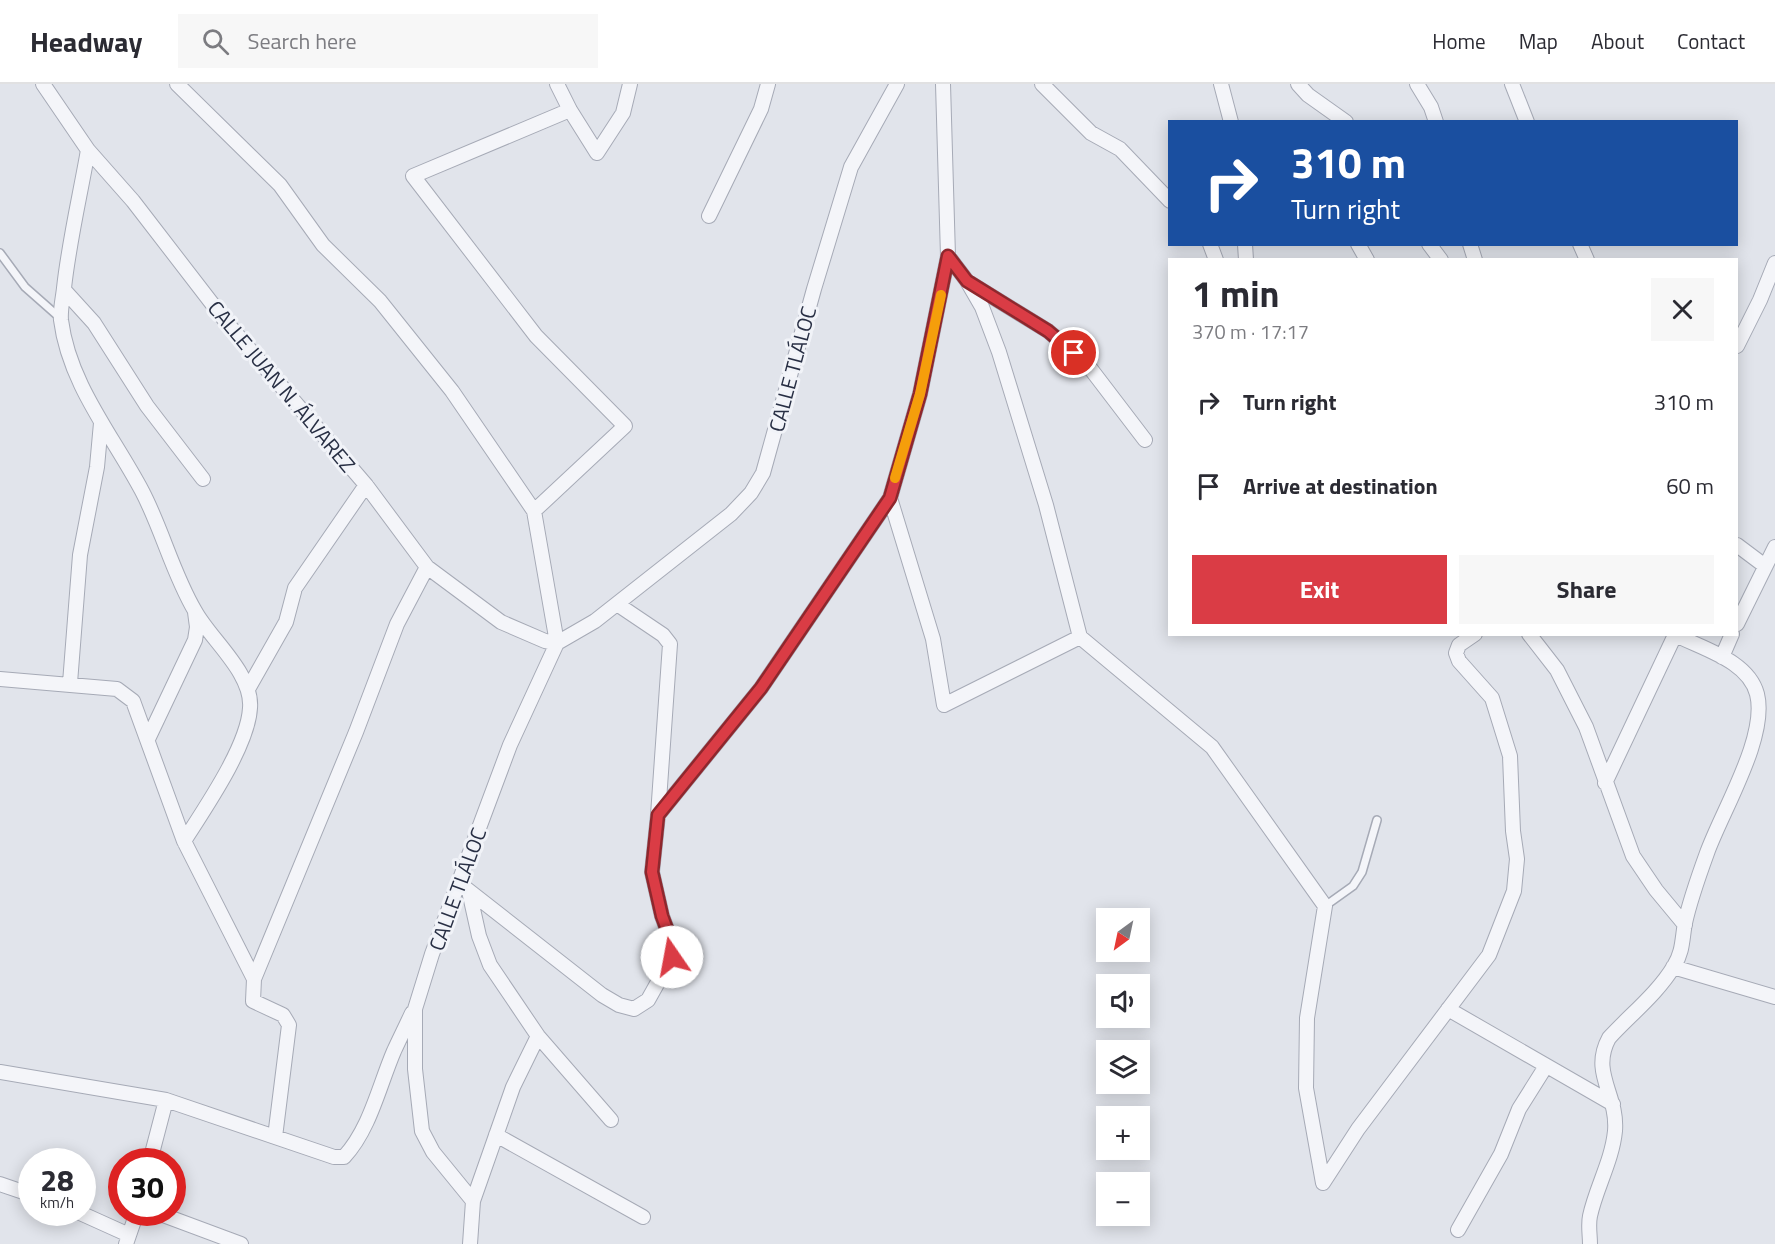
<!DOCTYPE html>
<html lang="en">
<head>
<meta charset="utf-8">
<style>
  :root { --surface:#fff; --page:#f7f7f7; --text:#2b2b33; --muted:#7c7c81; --line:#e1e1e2; --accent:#da3c45 }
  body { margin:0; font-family:"Titillium Web",sans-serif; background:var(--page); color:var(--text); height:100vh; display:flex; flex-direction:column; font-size:22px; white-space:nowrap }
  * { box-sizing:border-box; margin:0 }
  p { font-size:20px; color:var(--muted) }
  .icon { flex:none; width:33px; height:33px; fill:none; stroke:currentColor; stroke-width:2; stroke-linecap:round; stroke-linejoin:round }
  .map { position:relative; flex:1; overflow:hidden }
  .panel { position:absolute; left:1168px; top:174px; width:570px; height:378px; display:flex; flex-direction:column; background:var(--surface); border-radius:0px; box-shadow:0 3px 15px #0003 }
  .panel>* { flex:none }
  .banner { position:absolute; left:1168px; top:36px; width:570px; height:126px; border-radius:0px; box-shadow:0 3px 15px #0003; background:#1a4fa0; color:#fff; overflow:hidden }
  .needle { width:39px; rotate:213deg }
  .controls { position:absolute; left:1096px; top:824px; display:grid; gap:12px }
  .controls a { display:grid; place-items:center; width:54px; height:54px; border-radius:0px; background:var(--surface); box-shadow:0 3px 15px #0003; font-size:30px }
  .speed { position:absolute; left:18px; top:1064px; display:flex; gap:12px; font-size:30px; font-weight:700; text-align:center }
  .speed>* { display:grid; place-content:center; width:78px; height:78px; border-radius:50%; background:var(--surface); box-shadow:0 3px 15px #0003; line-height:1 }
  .speed small { font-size:15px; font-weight:400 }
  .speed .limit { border:9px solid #d22; background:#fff; color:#111 }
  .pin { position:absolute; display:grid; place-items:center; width:51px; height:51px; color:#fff; margin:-26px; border:3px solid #fff; border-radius:50%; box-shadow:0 2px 6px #0007 }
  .me { position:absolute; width:66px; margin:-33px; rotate:348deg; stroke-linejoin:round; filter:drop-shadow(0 0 4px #0008) }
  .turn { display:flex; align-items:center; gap:21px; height:126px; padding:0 24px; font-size:27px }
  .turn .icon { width:78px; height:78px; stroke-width:2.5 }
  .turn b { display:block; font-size:42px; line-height:51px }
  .round { display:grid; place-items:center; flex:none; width:63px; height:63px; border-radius:0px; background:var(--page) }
  .summary { display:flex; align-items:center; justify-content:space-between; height:102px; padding:0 24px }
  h1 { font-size:36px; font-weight:700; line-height:45px }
  .cta { display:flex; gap:12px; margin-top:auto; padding:12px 24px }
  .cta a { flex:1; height:69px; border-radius:0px; background:var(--accent); color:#fff; font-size:24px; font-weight:700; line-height:69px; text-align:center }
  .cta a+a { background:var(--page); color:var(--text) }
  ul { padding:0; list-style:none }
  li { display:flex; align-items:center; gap:18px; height:84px; padding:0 24px }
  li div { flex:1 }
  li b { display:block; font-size:22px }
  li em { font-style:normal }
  header { display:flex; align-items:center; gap:36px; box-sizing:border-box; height:84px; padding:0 30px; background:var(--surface); border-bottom:2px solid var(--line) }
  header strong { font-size:28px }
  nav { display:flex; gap:33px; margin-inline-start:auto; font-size:21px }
  .search { width:420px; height:54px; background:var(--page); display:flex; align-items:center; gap:15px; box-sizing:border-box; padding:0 21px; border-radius:0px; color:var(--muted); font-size:22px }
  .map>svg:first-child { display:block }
</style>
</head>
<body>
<header>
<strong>Headway</strong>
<div class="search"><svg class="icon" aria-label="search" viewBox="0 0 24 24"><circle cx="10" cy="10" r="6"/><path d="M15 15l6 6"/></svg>Search here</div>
<nav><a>Home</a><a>Map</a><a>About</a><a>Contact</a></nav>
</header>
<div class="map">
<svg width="1775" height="1160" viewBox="0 0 1775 1160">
  <rect width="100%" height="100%" fill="#e1e4eb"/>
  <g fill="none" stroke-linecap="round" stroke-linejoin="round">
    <defs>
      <path id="service" d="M0,169L25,203L59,233
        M1325,822L1353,802L1362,788L1377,736"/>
      <path id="minor" d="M43,0L88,66L133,117L227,239L366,401L427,483L501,538L545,557L557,559L534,427L452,307L380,217L323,161L280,101L177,0
        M557,0L570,26L597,69L623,29L630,0
        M943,0L948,172L920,310L890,414L933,555L944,621L1080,553
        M1042,0L1091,49L1120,65L1170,117
        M1221,0L1231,38
        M1298,0L1308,11L1346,38
        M1417,0L1431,23L1436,38
        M1512,0L1527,38
        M88,66C80,112 69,158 64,204C63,214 60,226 61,236C69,300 113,352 142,407C162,445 173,490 195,527C210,555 253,589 250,624C248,662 205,724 184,757
        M709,132L761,25L768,0
        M1210,160L1216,176
        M1245,160L1246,176
        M1358,160L1367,176
        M1429,160L1441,176
        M1470,160L1475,176
        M1580,160L1587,176
        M948,172L967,197L982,223L999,268L1046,421L1080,553L1212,663L1325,822L1307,934L1306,1004L1323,1099
        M970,199L1048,247L1087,280L1145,356
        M64,206L94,239L147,322L203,395
        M1737,262L1760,216L1775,179
        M534,427L625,342L536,252L413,92L570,26
        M1737,461L1765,482
        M617,520L663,551L670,560L658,731
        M1737,540L1775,463
        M1529,550L1557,586L1586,643L1633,772L1656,806L1685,841
        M1722,573L1732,550
        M0,595L117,605L133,617L184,757L254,895
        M70,599L80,471L97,383L101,339
        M248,605L286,538L295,504L366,401
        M148,655L195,556L197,543L195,528
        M1605,699L1675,551
        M459,799L602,911L619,921L634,925L648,916L672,873V859L662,832L652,788L658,731L761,604L890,414
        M469,807L479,852L490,881L538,952L611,1036
        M1673,883L1775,913
        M1448,925L1613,1020
        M0,988L166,1016L334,1073H344C370,1045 379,1002 394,967C400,954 406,942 412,929
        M496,1051L643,1133
        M275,1053L289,941L283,931L253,917L254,895L356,648L397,540L427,483
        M150,1077L166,1016
        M1323,1099L1358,1045L1489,871L1514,807L1517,775L1513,747L1510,672L1492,614L1459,577L1456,569L1459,561L1475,550
        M0,1100L32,1111
        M473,1117L513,1003L538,952
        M78,1128L129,1151
        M155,1128L241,1160
        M1458,1146L1501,1070L1519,1025L1546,982
        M126,1160L137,1128
        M470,1160L473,1117L433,1068L422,1047L415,985V925L432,870L510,661L557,559L595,537L731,430L751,409L763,389L814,205L851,83L897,0
        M1590,1160C1590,1151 1588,1141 1590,1132C1596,1104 1612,1077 1615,1047C1618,1010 1590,989 1609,954C1630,931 1658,909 1674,882C1683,868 1682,855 1685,839C1690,816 1699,791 1707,769C1722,727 1768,653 1757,610C1748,576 1702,565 1674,550"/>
    </defs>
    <!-- service casing -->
    <use href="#service" stroke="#a6aab6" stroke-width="10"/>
    <!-- minor casing -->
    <use href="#minor" stroke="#a6aab6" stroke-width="16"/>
    <!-- service -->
    <use href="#service" stroke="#f4f5f9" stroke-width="7"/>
    <!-- minor -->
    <use href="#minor" stroke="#f4f5f9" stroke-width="14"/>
  </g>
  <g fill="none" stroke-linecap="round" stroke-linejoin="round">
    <defs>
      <path id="route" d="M672,873V859L662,832L652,788L658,731L761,604L890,414L920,310L948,172L967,197L1048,247L1074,269"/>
    </defs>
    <!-- route casing -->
    <use href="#route" stroke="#8e272d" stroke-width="15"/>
    <!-- route -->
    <use href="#route" stroke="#da3c45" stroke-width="10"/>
    <!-- slow -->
    <path stroke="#f59e0b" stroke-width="10" d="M895,394L920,310L941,211"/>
  </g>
  <g text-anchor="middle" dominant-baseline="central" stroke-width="6" stroke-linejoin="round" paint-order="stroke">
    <!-- street labels -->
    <g font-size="21" fill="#282f44" stroke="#f1f3f8">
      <text transform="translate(792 285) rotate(-75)">CALLE TLÁLOC</text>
      <text transform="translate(282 302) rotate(50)">CALLE JUAN N. ÁLVAREZ</text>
      <text transform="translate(457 805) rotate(-70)">CALLE TLÁLOC</text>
    </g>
  </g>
</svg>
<div class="controls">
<a><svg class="needle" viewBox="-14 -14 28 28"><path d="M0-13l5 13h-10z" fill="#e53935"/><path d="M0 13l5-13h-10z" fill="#7c7c81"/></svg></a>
<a><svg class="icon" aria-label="sound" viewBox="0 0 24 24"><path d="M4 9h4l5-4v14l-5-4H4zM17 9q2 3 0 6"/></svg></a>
<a><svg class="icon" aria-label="layers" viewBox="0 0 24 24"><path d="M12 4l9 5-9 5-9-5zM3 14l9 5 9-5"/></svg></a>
<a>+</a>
<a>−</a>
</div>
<div class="speed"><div>28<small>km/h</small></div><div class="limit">30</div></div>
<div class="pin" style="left:1074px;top:269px;background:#d93025"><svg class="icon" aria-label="arrive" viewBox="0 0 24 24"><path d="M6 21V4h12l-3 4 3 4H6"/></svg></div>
<svg class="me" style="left:672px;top:873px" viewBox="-20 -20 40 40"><circle r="19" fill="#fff"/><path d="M0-13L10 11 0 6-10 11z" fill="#da3c45"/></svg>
<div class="banner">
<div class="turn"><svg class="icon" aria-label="right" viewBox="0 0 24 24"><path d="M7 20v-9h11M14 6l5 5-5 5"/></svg><div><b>310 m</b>Turn right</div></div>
</div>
<section class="panel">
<div class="summary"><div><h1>1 min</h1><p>370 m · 17:17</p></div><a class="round"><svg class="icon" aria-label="close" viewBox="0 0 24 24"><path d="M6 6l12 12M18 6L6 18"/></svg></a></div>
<ul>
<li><svg class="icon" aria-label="right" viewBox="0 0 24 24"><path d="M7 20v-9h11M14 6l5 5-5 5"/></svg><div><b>Turn right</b></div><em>310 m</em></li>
<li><svg class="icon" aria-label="arrive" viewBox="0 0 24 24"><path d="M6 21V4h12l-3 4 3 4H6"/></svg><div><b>Arrive at destination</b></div><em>60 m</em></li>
</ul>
<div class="cta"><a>Exit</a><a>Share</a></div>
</section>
</div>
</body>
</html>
